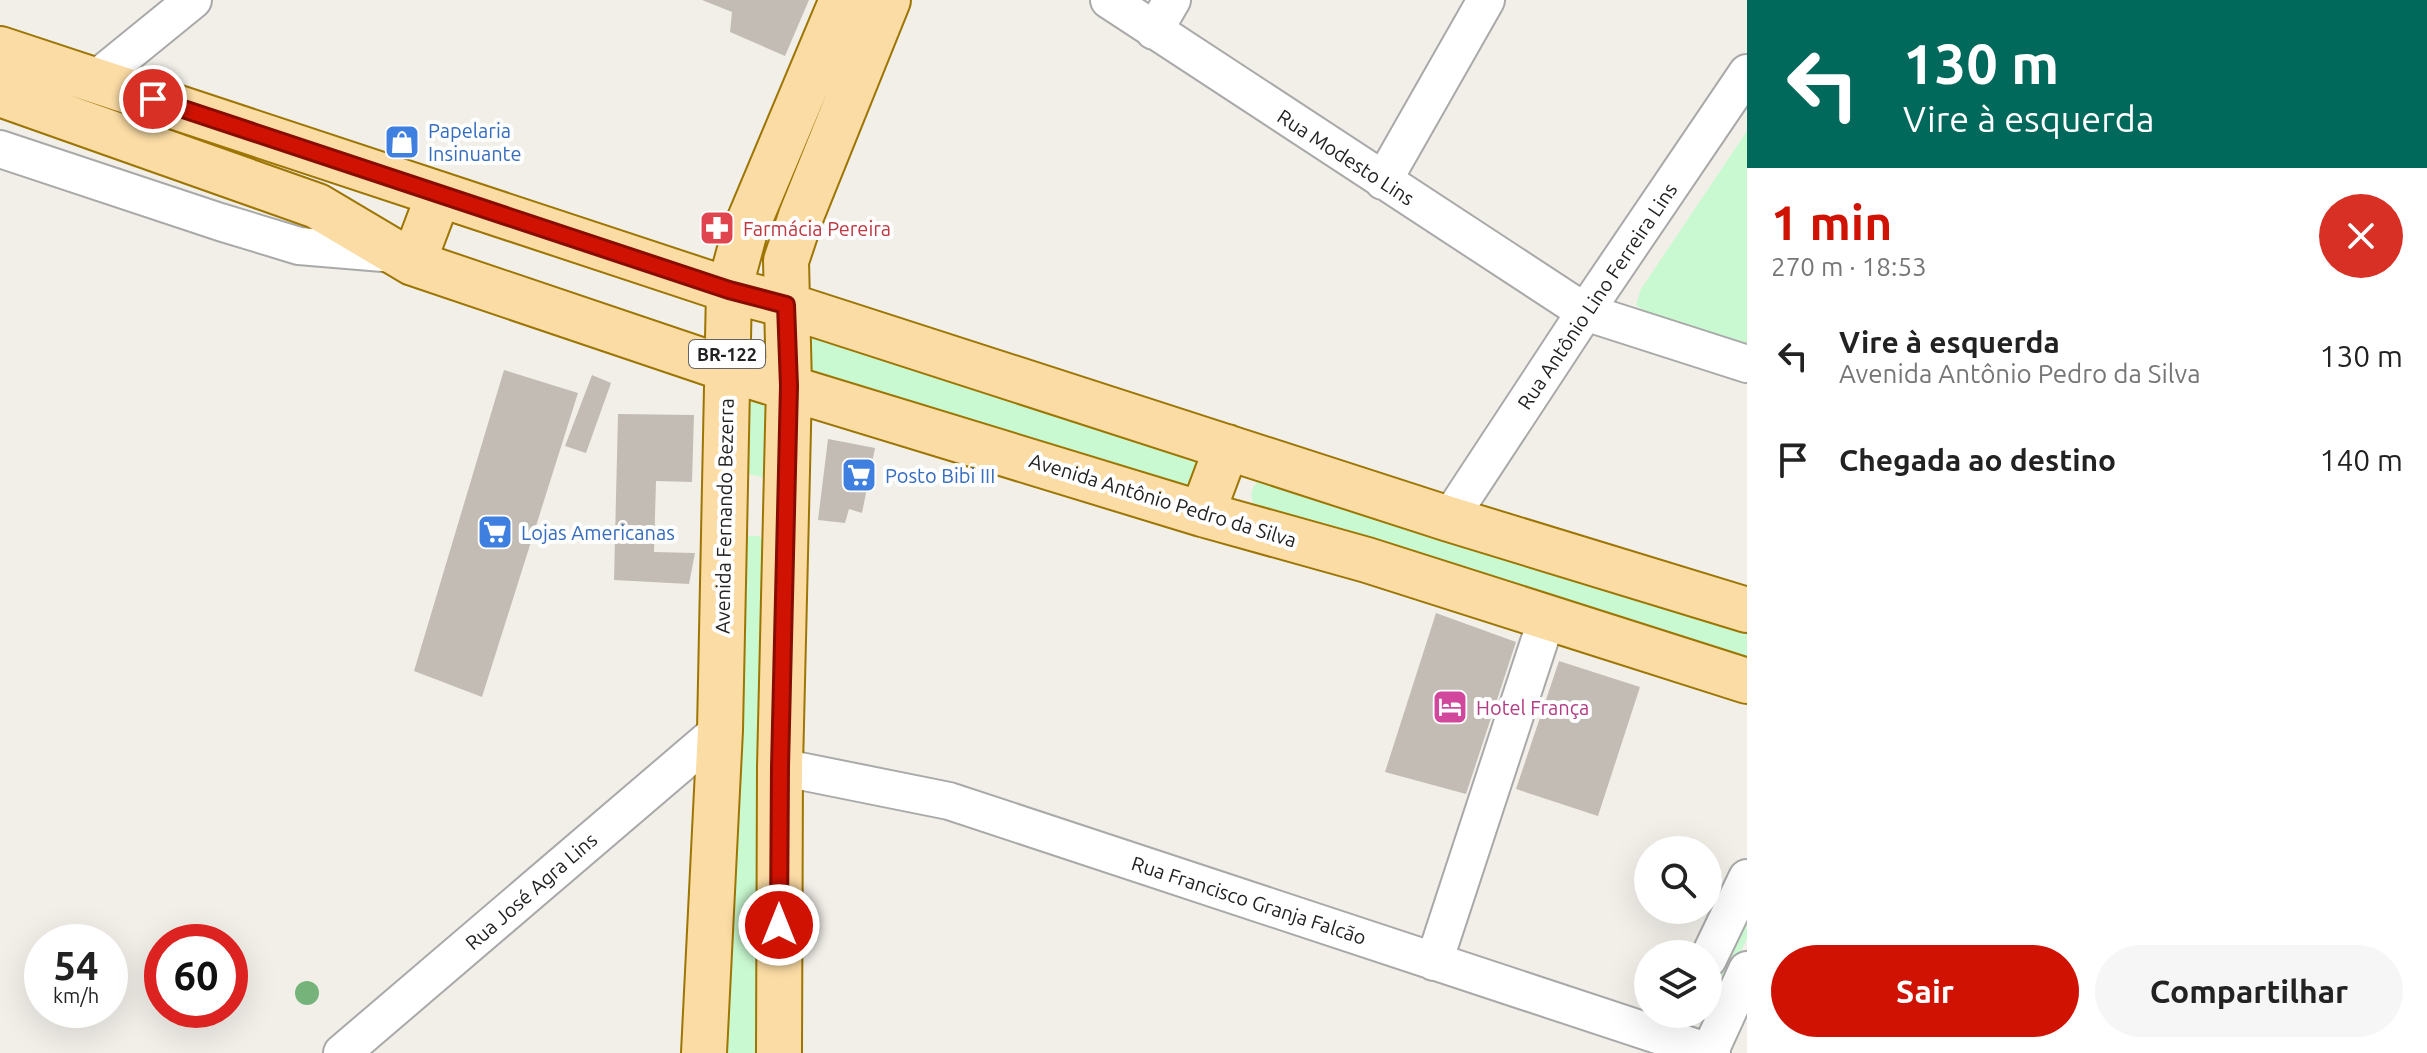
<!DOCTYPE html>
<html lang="pt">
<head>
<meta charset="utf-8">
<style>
  :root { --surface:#fff; --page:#f6f6f6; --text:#222; --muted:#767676; --accent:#d01203 }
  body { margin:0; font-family:Ubuntu,sans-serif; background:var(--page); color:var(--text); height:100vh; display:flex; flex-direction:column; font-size:30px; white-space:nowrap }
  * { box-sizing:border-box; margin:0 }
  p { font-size:26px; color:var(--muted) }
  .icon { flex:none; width:44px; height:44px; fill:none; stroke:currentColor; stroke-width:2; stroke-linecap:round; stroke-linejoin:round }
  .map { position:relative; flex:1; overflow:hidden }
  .side { display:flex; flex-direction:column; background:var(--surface); width:680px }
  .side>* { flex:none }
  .top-card { background:#00695c; color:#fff; overflow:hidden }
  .controls { position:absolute; left:1634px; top:836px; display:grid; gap:16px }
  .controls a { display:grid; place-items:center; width:88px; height:88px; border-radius:50%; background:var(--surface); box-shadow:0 8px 32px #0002; font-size:40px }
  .speed { position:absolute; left:24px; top:924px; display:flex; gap:16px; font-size:40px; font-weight:700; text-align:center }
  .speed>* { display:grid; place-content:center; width:104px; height:104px; border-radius:50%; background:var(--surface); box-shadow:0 8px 32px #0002; line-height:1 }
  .speed small { font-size:20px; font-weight:400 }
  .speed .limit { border:12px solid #d22; background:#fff; color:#111 }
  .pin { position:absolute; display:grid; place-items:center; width:68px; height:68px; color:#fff; margin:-34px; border:4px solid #fff; border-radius:50%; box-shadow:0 2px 8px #0007 }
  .me { position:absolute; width:88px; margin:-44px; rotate:0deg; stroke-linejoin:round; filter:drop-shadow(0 0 6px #0008) }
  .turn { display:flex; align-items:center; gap:28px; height:168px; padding:0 24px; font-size:36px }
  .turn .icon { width:104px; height:104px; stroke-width:2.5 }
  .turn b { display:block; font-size:56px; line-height:68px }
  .round { display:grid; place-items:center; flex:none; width:84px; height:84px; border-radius:42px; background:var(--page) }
  .summary { display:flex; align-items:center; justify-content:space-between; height:136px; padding:0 24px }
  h1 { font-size:48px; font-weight:700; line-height:60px; color:var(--accent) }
  .button { display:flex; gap:16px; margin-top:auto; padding:16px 24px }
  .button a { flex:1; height:92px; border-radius:48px; background:var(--accent); color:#fff; font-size:32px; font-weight:700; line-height:92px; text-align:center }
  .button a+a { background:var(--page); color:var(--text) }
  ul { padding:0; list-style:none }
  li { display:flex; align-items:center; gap:24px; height:104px; padding:0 24px }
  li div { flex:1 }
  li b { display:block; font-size:30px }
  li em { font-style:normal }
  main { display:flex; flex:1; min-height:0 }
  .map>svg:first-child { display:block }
</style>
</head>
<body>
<main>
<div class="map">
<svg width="1747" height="1053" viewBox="0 0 1747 1053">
  <rect width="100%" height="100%" fill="#f2efe9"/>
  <!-- park -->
  <path fill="#c9f9d0" d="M1747,131V349L1651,316L1636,305L1641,289Z
    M809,332L1204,461L1192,493L813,376Z
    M742,391L774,397L777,480L740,472Z
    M1263,477L1747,627V669L1261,514C1248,500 1248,488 1263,477Z
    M744,536H758L766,540L761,1053H718Z
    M1747,905V938L1716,1005L1708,1007V988Z"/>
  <!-- building -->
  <path fill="#c3bcb5" d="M702,0H809L785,56L730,32L732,12Z
    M504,370L578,393L482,697L414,671Z
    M592,375L611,383L586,453L565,446Z
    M618,414L694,415L692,482L656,481L654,552L695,553L689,584L614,580Z
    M828,439L875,448L862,513L849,509L845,523L818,520Z
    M1436,613L1516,642L1466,794L1385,772Z
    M1559,661L1640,687L1598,816L1516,789Z"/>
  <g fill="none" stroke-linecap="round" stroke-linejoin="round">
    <defs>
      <path id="minor" d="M1109,0L1585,312L1747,364
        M1154,31L1172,0
        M96,79L193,0
        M0,149L220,222L299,246L395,254
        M1383,181L1486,0
        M1449,519L1585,312L1747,73
        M780,767L949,801L1712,1053
        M1708,959L1747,878
        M1434,962L1547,618
        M342,1053L720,730
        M1709,1053L1747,970"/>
      <path id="major" d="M0,49L729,290L786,305L1449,519L1747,610
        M0,94L317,206L413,263L727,369L1202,514L1367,560L1747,681
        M413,263L439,194
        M1202,514L1227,447
        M704,1053L720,730L729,290L745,231L842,0
        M779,1053L780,767L789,386L786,261L801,216L888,0"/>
    </defs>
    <!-- minor casing -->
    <use href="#minor" stroke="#a9a9a9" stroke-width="40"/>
    <!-- major casing -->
    <use href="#major" stroke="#9d7503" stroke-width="48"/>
    <!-- minor -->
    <use href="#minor" stroke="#fff" stroke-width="36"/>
    <!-- major -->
    <use href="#major" stroke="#fbdca5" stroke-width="44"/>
  </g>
  <!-- trees -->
  <circle fill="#75b37a" cx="307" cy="993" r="12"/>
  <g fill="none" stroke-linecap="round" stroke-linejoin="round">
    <defs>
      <path id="route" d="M153,99L729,290L786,305L789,386L780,767L779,925"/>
    </defs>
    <!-- route casing -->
    <use href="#route" stroke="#870c02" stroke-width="20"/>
    <!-- route -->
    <use href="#route" stroke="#d01203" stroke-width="14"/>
  </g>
  <!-- icons -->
  <defs>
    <symbol id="shop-square" viewBox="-11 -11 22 22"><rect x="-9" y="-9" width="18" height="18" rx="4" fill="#3f7fe0" stroke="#fff"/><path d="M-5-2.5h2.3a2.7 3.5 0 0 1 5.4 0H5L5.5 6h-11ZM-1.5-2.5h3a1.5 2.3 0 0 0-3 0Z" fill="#fff"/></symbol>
    <symbol id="pharmacy-square" viewBox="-11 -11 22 22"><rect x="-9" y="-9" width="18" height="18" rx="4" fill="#e0444e" stroke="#fff"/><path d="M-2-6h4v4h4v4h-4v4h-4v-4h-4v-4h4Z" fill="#fff"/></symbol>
    <symbol id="supermarket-square" viewBox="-11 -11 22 22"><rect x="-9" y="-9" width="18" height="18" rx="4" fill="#3f7fe0" stroke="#fff"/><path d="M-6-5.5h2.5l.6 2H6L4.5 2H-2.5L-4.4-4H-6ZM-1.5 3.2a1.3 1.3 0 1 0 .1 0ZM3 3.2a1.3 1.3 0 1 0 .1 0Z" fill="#fff"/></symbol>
    <symbol id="hotel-square" viewBox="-11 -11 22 22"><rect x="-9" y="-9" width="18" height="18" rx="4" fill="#d1479c" stroke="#fff"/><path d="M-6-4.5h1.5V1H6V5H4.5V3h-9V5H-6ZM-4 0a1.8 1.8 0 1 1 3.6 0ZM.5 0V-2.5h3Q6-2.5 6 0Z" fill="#fff"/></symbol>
  </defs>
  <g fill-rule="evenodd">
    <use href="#shop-square" x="382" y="122" width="40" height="40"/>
    <use href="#pharmacy-square" x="697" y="208" width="40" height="40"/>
    <use href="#supermarket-square" x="839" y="455" width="40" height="40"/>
    <use href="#supermarket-square" x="475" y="512" width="40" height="40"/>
    <use href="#hotel-square" x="1430" y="687" width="40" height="40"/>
  </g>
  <g text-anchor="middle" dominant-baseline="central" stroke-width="8" stroke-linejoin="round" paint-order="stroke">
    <!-- shield labels -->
    <rect fill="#fff" stroke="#646464" stroke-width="2" x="689" y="340" width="76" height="28" rx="6"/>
    <g font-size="18" font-weight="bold" fill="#222">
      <text x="727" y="354">BR-122</text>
    </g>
    <!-- shop labels -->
    <g font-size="20" fill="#366cbe" stroke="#fff" text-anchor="start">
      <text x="428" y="130">Papelaria<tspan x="428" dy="23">Insinuante</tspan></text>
      <text x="885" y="475">Posto Bibi III</text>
      <text x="521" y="532">Lojas Americanas</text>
    </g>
    <!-- street labels -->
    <g font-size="20" fill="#222" stroke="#fff">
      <text transform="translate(1346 157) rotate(33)">Rua Modesto Lins</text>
      <text transform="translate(1597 296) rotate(-56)">Rua Antônio Lino Ferreira Lins</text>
      <text transform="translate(1163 500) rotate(17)">Avenida Antônio Pedro da Silva</text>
      <text transform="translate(724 516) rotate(-89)">Avenida Fernando Bezerra</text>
      <text transform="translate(531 891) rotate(-41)">Rua José Agra Lins</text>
      <text transform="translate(1249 900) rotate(18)">Rua Francisco Granja Falcão</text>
    </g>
    <!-- health labels -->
    <g font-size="20" fill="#be3a42" stroke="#fff" text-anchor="start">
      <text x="743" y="228">Farmácia Pereira</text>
    </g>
    <!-- hotel labels -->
    <g font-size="20" fill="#b23c85" stroke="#fff" text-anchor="start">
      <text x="1476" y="707">Hotel França</text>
    </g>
  </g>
</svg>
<div class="controls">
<a><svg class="icon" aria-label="search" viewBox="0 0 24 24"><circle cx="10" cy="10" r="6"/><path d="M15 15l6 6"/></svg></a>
<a><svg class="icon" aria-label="layers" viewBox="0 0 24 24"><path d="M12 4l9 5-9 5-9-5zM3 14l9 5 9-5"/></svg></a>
</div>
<div class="speed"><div>54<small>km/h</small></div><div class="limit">60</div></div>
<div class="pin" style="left:153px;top:99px;background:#d93025"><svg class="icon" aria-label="arrive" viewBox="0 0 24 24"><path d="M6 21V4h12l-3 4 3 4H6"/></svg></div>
<svg class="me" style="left:779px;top:925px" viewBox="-20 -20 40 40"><circle r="17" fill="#d01203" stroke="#fff" stroke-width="3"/><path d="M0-11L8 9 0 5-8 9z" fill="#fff"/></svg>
</div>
<section class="side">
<div class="top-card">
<div class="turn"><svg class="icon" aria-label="left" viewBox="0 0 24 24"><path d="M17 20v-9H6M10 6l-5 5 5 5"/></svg><div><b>130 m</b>Vire à esquerda</div></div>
</div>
<div class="summary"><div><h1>1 min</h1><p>270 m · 18:53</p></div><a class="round" style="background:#d93025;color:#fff"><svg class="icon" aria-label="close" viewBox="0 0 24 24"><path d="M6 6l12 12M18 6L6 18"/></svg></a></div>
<ul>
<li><svg class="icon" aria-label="left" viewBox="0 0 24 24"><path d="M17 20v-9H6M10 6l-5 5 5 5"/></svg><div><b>Vire à esquerda</b><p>Avenida Antônio Pedro da Silva</p></div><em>130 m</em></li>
<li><svg class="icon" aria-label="arrive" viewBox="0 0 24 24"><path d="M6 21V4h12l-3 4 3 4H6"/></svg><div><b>Chegada ao destino</b></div><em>140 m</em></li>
</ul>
<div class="button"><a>Sair</a><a>Compartilhar</a></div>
</section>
</main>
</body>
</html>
